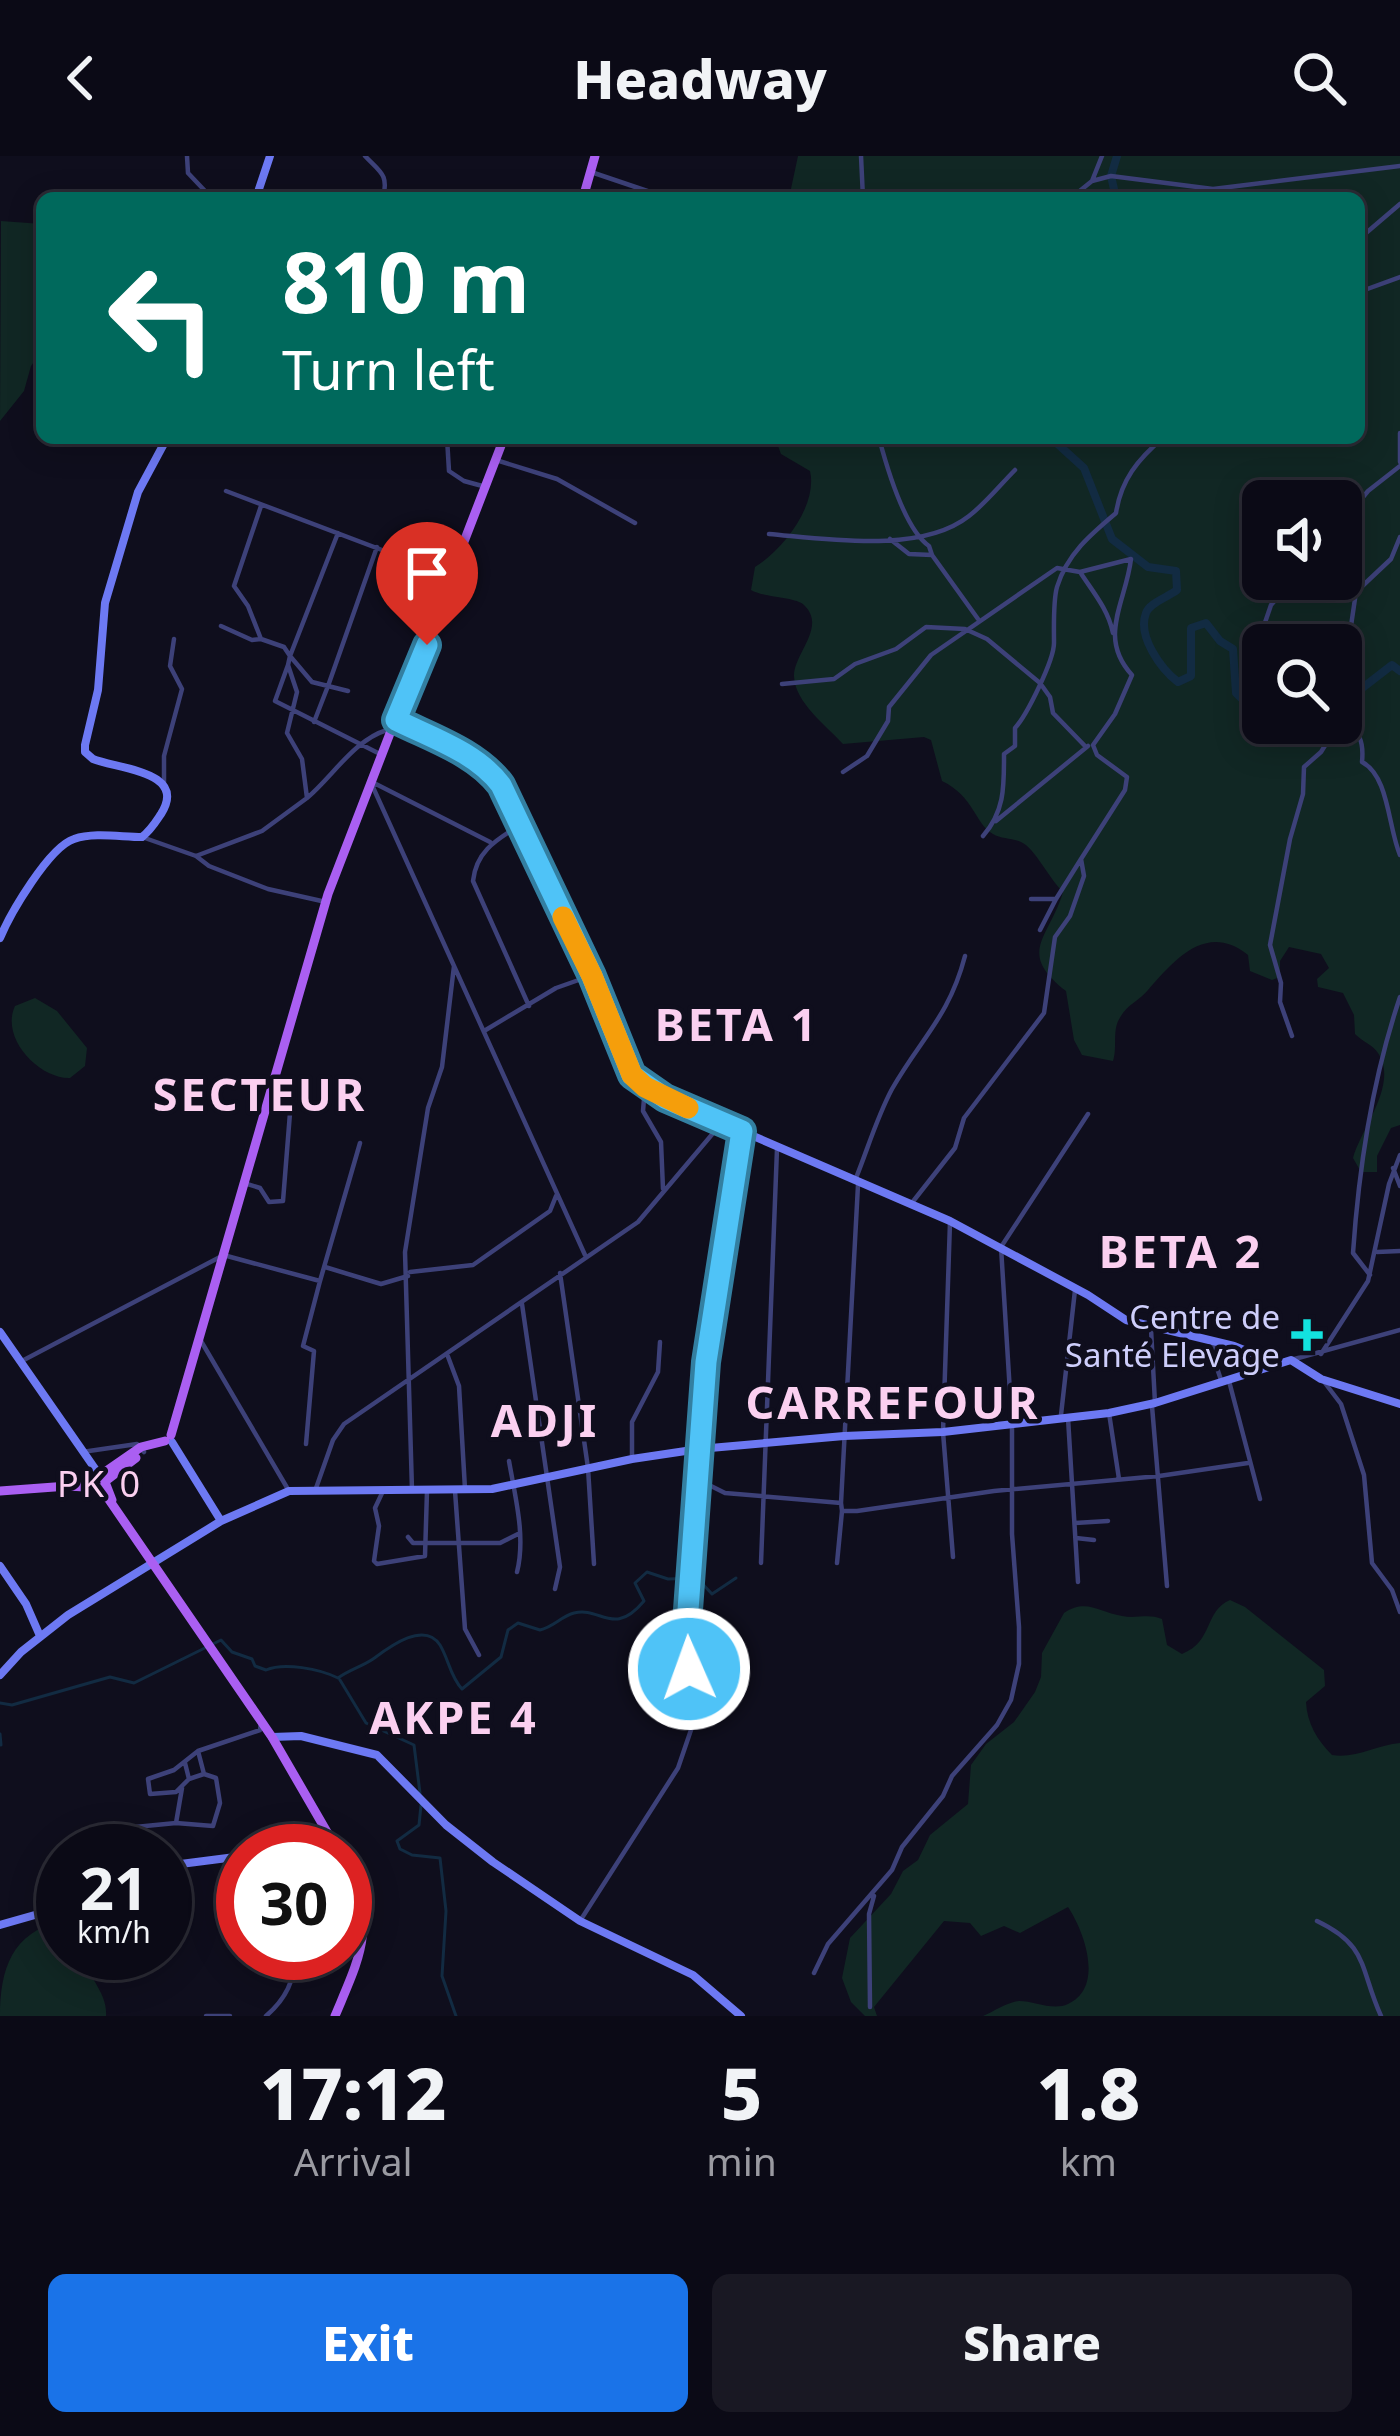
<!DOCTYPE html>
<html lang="en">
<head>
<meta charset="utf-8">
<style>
  :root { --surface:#0b0a16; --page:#191823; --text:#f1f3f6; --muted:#9a9aa1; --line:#2b2b35; --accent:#1a73e8 }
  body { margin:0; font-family:"Noto Sans",sans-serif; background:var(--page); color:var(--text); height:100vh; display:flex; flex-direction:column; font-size:45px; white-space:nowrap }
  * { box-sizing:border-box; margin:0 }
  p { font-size:39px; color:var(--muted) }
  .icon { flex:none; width:66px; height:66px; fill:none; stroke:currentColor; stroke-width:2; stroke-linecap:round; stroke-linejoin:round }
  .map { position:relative; height:1860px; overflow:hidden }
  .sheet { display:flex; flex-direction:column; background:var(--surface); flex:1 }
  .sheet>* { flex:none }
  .banner { position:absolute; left:36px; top:36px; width:1329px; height:252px; border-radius:18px; box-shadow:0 6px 30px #0003,0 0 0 3px var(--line); background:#00695c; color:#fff; overflow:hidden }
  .tools { position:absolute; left:1242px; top:324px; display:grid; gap:24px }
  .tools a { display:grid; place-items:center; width:120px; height:120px; border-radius:18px; background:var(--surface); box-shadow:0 6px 30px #0003,0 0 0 3px var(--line); font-size:60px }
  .speed { position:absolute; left:36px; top:1668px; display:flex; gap:24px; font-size:60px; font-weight:700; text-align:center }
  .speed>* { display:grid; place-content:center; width:156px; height:156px; border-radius:50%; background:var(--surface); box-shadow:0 6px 30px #0003,0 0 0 3px var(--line); line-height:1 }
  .speed small { font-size:30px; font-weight:400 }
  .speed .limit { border:18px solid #d22; background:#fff; color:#111 }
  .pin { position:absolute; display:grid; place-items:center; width:102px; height:102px; color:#fff; margin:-123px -51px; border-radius:50% 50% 50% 0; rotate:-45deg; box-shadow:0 0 12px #0007 }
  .pin .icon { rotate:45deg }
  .me { position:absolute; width:132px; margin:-66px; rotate:358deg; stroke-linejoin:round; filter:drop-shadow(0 0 9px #0008) }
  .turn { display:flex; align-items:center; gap:42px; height:252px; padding:0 48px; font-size:54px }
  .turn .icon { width:156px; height:156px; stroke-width:2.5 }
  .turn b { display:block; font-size:84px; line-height:102px }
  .eta { display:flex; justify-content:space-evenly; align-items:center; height:204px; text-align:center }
  .eta b { font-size:72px; font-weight:800; line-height:84px }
  .button { display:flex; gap:24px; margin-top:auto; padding:24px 48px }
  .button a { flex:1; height:138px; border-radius:18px; background:var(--accent); color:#fff; font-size:48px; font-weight:800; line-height:138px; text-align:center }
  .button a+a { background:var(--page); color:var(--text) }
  header { display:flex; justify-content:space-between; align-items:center; height:156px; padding:0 48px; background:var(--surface); font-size:54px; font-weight:800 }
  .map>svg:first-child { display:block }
</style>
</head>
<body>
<header><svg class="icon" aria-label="back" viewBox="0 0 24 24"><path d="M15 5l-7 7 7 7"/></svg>Headway<svg class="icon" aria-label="search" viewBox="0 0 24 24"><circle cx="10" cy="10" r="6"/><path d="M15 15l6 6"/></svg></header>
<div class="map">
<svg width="1400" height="1860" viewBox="0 0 1400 1860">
  <rect width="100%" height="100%" fill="#0f0e1d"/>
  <!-- green -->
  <path fill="#112724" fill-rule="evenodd" d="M798,0H1400V969L1391,972L1377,1000V1016H1361L1353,1002C1361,972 1399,928 1378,897C1373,889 1363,886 1355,878L1354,859L1343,837L1318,831L1317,823L1329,812L1321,798L1289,791L1280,805V821L1272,824L1250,815L1248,799C1207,766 1175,803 1148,834C1140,844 1127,849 1121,860C1111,874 1118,890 1113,905L1082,899L1074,884L1066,835C1016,796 1049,783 1063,736C1049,723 1035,692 1021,686C1013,682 1001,683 993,678C974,667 975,641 942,625L931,584L924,581L843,588C826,569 795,547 794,520C794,497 827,471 804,449C796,441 765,442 751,434L755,411C783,394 818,349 810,315L781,298L775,282H1359V42H789ZM1263,345H1341V423H1263ZM1263,489H1341V567H1263Z
    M1,65L42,68V195L31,210L24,235L0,265Z
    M35,842L57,855L87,892L85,910L70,922C39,923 0,882 15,850Z
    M1230,1444L1245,1451L1324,1514L1325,1530L1306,1546C1307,1567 1317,1584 1332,1599C1355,1603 1377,1589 1400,1587V1860H983C993,1856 1008,1846 1019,1845C1034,1845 1053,1855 1068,1848C1105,1831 1084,1775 1068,1751L1020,1777L1004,1770L981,1780L970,1767L944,1765L874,1851L877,1860H865L851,1846L842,1822L850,1782L891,1738L903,1715L918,1704L930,1679L968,1648L971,1609L986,1588L1014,1566L1035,1536L1041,1521L1042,1497L1064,1457C1086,1442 1099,1456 1122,1460C1137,1463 1148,1457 1162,1463L1167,1489L1182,1498C1214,1485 1204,1455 1230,1444Z
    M62,1765L63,1797H82C86,1820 108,1836 106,1860H0C0,1813 12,1776 62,1765Z"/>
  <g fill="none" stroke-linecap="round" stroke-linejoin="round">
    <!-- stream -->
    <path stroke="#122b42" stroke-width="3" d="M340,1524L366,1567L414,1589L420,1637
      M0,1547L12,1549L110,1521L134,1527L221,1484L232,1496L252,1503L255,1510L266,1514C284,1506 320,1513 338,1522C349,1514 363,1510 373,1503C388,1492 424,1464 440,1489C449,1504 450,1520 462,1533L501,1501L508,1474L518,1467L540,1474C553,1471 562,1460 574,1457C601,1450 613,1482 644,1445L635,1427L647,1416L668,1423L697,1422L712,1438L736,1422
      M0,1578L1,1589
      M421,1649L419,1669L397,1685L400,1693L412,1699L440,1702L446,1755L442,1820L456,1860"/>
    <!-- river -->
    <path stroke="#122b42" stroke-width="8" d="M1116,42L1111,20L1117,0
      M1051,282L1084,312L1112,383L1148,411L1176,415L1177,434C1168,441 1149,447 1146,457C1137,480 1161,513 1178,526L1191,520V472L1206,467L1220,485L1233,493L1236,537L1263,563
      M1341,562L1359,556L1361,533L1392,509L1400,515
      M1267,567L1280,575L1310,567"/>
    <!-- street -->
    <path stroke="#3d4179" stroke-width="4.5" d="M187,0L188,17L206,36L205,42
      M365,0C380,16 389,18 383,42
      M861,0L863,42
      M594,17L668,42
      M1092,25L1102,0
      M1071,42L1092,25L1111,20L1213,33L1400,10
      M1359,83L1400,48
      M1359,136L1400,121
      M1400,277V306
      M447,282L449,315L464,325L486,331
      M879,282C887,312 905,373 929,390L932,399L978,463
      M496,304L557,323L635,367
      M226,335L448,419
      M1341,368L1368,335L1400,310
      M338,377L290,500L312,526L328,530L377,391
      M769,378C827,383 921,398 969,360C986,347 1000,329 1015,314
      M890,383L909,398L932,399
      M1080,416C1093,436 1108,453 1113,477
      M221,470L252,484L261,483
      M288,509L275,545L380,598
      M782,528L834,523L855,508L896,493L926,471L965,473L987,483L1040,527L1050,541L1053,557L1085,590
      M1263,551L1243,531L1271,449L1294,423
      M1341,554L1349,528L1347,497L1356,436L1391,403L1400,381
      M314,566L328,530L348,535
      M1341,566C1360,575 1364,585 1362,606C1389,620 1388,671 1400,699
      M843,616L867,600L888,565L889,551L931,499L1057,412L1080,416L1131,403C1126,446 1097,481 1132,519L1115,558L1093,589L1097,599L1127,621L1125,634L1081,703L1084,720L1070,760L1055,781L1044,857L964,962L955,992L911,1048
      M372,626L490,686
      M164,629V600L182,533L170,510L174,483
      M372,629L585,1099
      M307,642C333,620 354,584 387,574
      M996,665L1088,590
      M517,671C494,685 476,697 473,725L529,850
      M983,680C1005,655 1004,630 1004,598L1015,590V572C1027,559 1054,504 1054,487C1054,472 1053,445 1057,431C1067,398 1091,378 1116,357C1121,324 1138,303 1163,282
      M142,681L196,700L209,710L268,733L326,746
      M196,700L262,675L307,642L302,603L287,577L297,536L288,509L290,500L284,491L261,483L248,450L234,430L261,350
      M1031,743H1056L1081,703
      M1040,774L1056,743
      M484,875L556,832L590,820
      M1292,880L1280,846L1281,827L1270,789L1290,683L1303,638L1304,611L1321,596L1339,567
      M645,931L643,955L661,986L663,1033
      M1393,1012L1400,1030
      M856,1022C868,992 877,961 892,933C921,882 949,861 965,800
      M244,1027L260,1032L269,1046L283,1045L290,957
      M950,1066L943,1276L953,1401
      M1377,1096L1400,1095
      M227,1100L320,1125L360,987
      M325,1111L381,1128L408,1120
      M410,1116L473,1109L550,1055L556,1040
      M560,1117L588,1312L594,1408
      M1370,1119L1353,1097C1359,1009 1372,924 1400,841
      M522,1148L560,1411L555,1433
      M1151,1173L1155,1247
      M201,1185L289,1335
      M1213,1186L1214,1203L1222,1227
      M447,1198L459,1230L465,1333
      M1321,1198L1368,1125L1389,1028L1400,999
      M1291,1204L1400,1174
      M20,1206L220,1101
      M1229,1225L1260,1343
      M1325,1227L1341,1248L1364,1319L1372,1407L1392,1434L1400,1456
      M1152,1250L1167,1430
      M1109,1257L1119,1323
      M1061,1259L1075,1134
      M1068,1262L1078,1426
      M306,1288L314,1195L303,1190L320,1125
      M82,1296L137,1288L144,1296
      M632,1303V1266L658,1216L660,1186
      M509,1305C515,1340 526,1381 517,1416
      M699,1324L725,1337L841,1347L842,1355H857L994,1335L1159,1320L1248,1307
      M412,1334L405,1096L428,952L442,911L454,810
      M315,1335L333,1284L344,1268L638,1066L720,969
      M383,1335L375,1352L379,1370L374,1405L377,1408L425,1400L427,1335
      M455,1335L465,1473L479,1499
      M841,1347L858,1029
      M1075,1367L1108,1365
      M408,1381L413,1387H500L518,1378
      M1076,1382L1094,1384
      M761,1407L777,993
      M837,1407L842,1355
      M185,1607L189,1623L204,1618
      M189,1623L176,1636L150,1638L148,1623L174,1614L198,1595L260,1574L261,1566
      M182,1632L176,1667L213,1670L220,1647L216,1622L204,1618L198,1595
      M111,1695L125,1672L176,1667
      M580,1765L678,1612L692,1571L693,1537L686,1488L706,1206L742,975
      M1317,1765C1369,1790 1359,1811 1381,1860
      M814,1817L828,1788L892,1714L902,1691L943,1640L952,1620L997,1569L1011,1544L1019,1508V1471L1012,1378V1269L1001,1091L1088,958
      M870,1851L869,1758L874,1740
      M206,1860H230
      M266,1860C285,1844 296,1823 295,1797"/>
    <!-- secondary -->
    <path stroke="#6d79f3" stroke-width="8" d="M256,42L270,0
      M396,564C432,582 476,596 501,629L638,926L665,942L950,1065L1088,1139L1126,1164L1234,1190L1277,1207
      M0,782C10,758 49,691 74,683C94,676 121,681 142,681C151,674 155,667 161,658C188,615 118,613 93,603L85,596V589L98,534L105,447L138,336L167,282
      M0,1176L98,1317
      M172,1286L221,1365
      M0,1410L26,1448L40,1480
      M0,1519L21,1496L68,1459L221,1365L289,1335L492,1333L632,1303L699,1293L844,1280L943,1276L1109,1257L1155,1247L1291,1204L1321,1223L1400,1248
      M272,1581L301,1580L377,1599L446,1669L493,1706L580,1765L693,1819L741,1860
      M165,1710L243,1700
      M0,1769L63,1751"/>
    <!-- primary -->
    <path stroke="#aa5ff2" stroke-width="9" d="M583,42L595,0
      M171,1279L328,738L504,282
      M102,1318L141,1291L165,1285
      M107,1324L136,1302
      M73,1328L102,1318L112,1344
      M0,1335L68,1330L101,1332L272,1581L338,1695
      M335,1860C360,1800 378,1770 345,1708"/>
  </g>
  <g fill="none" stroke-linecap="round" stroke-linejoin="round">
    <defs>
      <path id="route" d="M427,489L396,564C432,582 476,596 501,629L592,820L632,919L665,942L742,975L706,1206L688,1454L689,1513"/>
    </defs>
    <!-- route casing -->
    <use href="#route" stroke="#337fa1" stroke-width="30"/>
    <!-- route -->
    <use href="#route" stroke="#4fc3f7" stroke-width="21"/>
    <!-- slow -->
    <path stroke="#f59e0b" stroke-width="21" d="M563,761L592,820L632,919L645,931L688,952"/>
  </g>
  <!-- markers -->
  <path fill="#13e2df" stroke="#0f0e1d" stroke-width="4.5" d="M1301 1161h12v12h12v12h-12v12h-12v-12h-12v-12h12z"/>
  <g text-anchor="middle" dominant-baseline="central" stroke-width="9" stroke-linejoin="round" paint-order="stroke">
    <!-- poi labels -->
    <g font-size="33" fill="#cecefb" stroke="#0f0e1d" text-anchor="end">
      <text x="1280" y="1160">Centre de<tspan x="1280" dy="38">Santé Elevage</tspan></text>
    </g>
    <!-- neighbourhood labels -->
    <g font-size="36" letter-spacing="3" fill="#fbd0f0" stroke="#0f0e1d">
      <text x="100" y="1327">PK 0</text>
    </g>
    <!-- district labels -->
    <g font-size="45" font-weight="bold" letter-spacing="3" fill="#fbd0f0" stroke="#0f0e1d">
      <text x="737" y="867">BETA 1</text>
      <text x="260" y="937">SECTEUR</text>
      <text x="1181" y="1094">BETA 2</text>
      <text x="893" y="1245">CARREFOUR</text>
      <text x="545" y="1263">ADJI</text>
      <text x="454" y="1560">AKPE 4</text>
    </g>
  </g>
</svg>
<div class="tools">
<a><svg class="icon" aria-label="sound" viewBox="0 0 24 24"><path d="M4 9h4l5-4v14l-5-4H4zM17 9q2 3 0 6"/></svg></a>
<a><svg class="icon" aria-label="search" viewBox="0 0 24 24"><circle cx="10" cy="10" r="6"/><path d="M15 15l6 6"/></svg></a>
</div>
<div class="speed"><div>21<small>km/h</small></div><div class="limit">30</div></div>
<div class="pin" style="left:427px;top:489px;background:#d93025"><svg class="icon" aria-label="arrive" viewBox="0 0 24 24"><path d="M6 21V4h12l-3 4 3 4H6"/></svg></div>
<svg class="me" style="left:689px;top:1513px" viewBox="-20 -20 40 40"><circle r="17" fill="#4fc3f7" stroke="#fff" stroke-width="3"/><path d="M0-11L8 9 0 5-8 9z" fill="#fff"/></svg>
<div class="banner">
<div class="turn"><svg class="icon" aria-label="left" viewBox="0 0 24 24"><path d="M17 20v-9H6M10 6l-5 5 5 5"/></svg><div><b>810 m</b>Turn left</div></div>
</div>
</div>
<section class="sheet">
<div class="eta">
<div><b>17:12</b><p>Arrival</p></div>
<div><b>5</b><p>min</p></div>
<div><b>1.8</b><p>km</p></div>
</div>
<div class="button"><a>Exit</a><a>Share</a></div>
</section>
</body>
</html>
